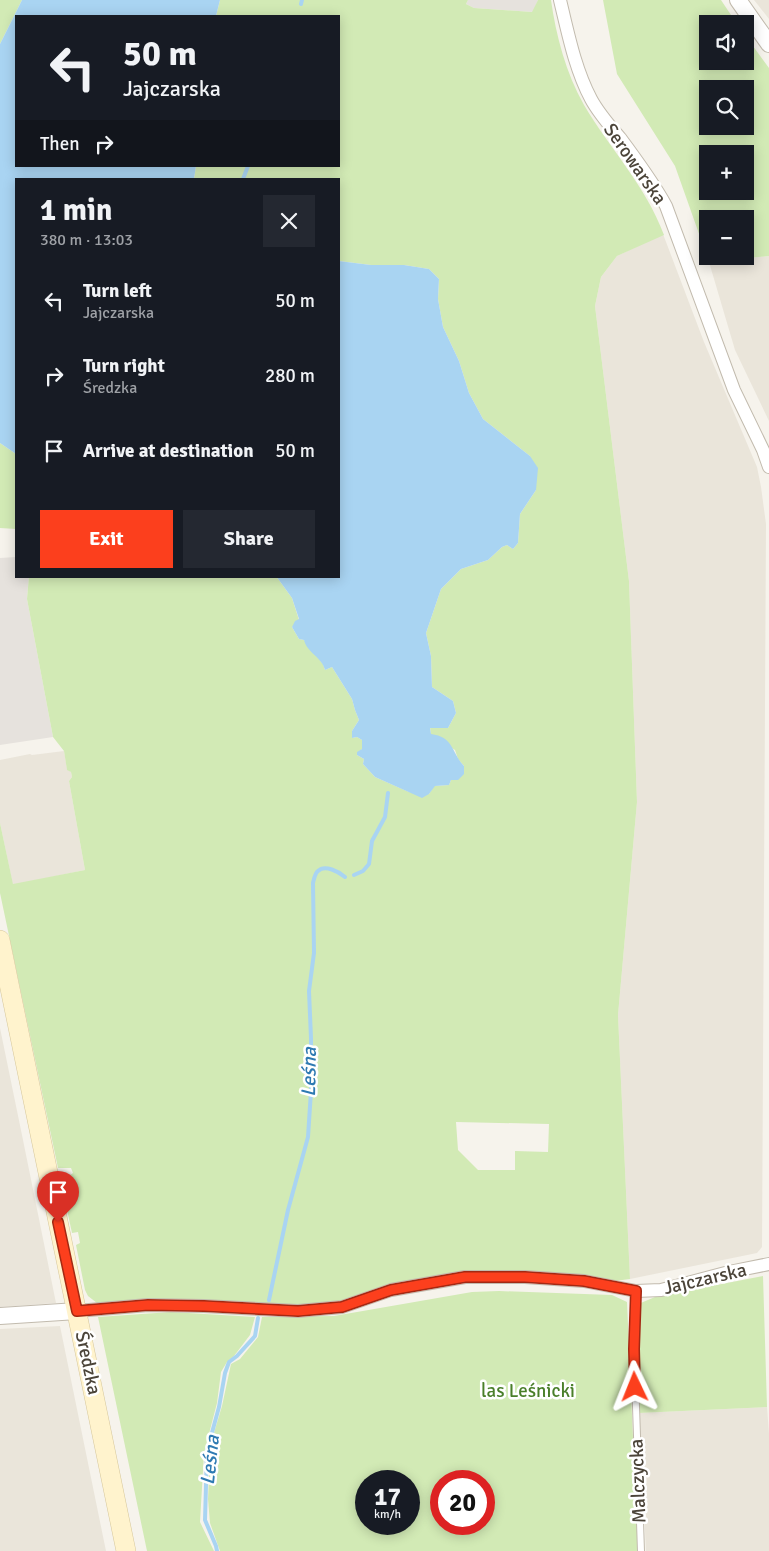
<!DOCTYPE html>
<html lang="en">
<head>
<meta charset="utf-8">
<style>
  :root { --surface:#171b24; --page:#242831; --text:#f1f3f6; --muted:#9ea1a6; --accent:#fc3f1d }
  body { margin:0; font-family:Signika,sans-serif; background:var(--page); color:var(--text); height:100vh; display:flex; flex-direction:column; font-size:19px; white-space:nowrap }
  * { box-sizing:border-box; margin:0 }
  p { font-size:16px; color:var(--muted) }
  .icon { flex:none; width:28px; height:28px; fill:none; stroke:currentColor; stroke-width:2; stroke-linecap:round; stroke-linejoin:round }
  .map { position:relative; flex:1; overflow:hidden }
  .side { position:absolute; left:15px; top:178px; width:325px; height:400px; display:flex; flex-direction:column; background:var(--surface); border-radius:0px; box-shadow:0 2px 12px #0003 }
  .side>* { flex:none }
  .hud { position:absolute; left:15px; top:15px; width:325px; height:152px; border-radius:0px; box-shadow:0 2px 12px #0003; background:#171b24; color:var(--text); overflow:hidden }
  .buttons { position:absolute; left:699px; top:15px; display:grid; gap:10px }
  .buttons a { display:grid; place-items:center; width:55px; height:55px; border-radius:0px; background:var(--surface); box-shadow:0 2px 12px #0003; font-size:25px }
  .speed { position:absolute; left:355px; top:1470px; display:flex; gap:10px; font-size:25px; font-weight:700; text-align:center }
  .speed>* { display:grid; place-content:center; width:65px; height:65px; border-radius:50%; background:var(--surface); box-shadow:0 2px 12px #0003; line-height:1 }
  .speed small { font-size:12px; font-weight:400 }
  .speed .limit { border:8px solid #d22; background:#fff; color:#111 }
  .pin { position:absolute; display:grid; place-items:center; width:42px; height:42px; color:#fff; margin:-51px -21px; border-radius:50% 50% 50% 0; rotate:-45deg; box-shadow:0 0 5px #0007 }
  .pin .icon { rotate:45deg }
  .me { position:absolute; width:55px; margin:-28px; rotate:358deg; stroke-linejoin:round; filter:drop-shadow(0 0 4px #0008) }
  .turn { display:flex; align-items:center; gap:18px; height:105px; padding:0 25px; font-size:22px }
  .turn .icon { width:65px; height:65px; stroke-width:2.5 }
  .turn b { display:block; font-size:35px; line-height:42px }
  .then { display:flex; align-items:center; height:48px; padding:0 25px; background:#0003; gap:10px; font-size:19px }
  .round { display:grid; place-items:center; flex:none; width:52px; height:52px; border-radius:0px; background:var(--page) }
  .head { display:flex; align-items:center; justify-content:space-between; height:85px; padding:0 25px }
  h1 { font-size:30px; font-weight:700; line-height:38px }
  .primary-button { display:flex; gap:10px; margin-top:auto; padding:10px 25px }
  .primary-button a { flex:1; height:58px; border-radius:0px; background:var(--accent); color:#fff; font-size:20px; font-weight:700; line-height:58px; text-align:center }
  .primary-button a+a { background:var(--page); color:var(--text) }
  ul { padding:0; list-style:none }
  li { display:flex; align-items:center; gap:15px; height:75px; padding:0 25px }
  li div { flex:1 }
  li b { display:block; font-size:19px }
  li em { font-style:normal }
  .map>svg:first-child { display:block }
</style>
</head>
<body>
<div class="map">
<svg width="769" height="1551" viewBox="0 0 769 1551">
  <rect width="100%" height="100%" fill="#f6f3ec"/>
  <!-- residential -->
  <path fill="#eae5da" d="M754,0H769V19L758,5Z
    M663,234L704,342L757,467L761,487L766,524L762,1247L757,1253L630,1279L618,1015L637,802L629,581L595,306L601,277L617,256Z
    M769,256V421L735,350L709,262Z
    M64,751L67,769L71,772L72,777L69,781L85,870L13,885L0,823V760L30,754L32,755Z
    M0,1028L23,1140L56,1303L0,1307Z
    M60,1326L106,1551H0V1329Z
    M767,1407L769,1434V1551H646L639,1413Z"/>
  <!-- industrial -->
  <path fill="#e6e2dd" d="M468,0H538L533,12L474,8L466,4Z
    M16,557V576H29L27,599L53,737L0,745V558Z"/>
  <!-- green -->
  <path fill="#d2eab5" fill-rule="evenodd" d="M0,0H22L0,44Z
    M220,0H468L466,4L474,8L532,12L538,0H551C556,36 566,73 584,105C610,149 646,186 664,235L617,256L601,277L595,306L629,581L637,802L618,1015L630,1279L607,1282L586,1277L546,1272L499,1271L339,1304L298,1308L139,1300L97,1303L88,1296L85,1290L76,1245L80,1243L78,1232L72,1233L61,1182L73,1173L71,1168H58L0,893V823L13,884L85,870L69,781L72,777L71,772L67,770L64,751L53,737L27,599L29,576H276L292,598L299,620L292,627L299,639L304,640L323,664L325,670L332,667L352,699L355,710L359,720L352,731V738L357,737L362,740V749L357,755L364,759L363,764L375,777L409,792L429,794L434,786L449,785L451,780L464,766L458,759L455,750L431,735L430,727L448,728L456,713L453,701L432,687L431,656L426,633L441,589L461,569L488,560L502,547L507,545L513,549L518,543L520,514L536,490L530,456L483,419L469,393L459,361L443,327L438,299L439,279L429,269L404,265H371L339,261V179H194L196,166H339V16H216ZM456,1122L549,1124L548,1152L515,1151V1170H478L458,1150Z
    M603,0H721L737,24H708V61H745V35L769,68V256L709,262L675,166L617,74ZM708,89H745V126H708ZM708,154H745V191H708ZM708,219H745V256H708Z
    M0,443L16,454V529L0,528Z
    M763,1276L767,1407L639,1413L636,1305L655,1297Z
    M499,1291L612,1295L627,1302L638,1551H220L210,1523L208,1499L210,1454L213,1436L222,1406L231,1364L240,1359L258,1337L262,1317L334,1316L472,1292ZM366,1481H409V1524H366ZM441,1481H484V1524H441Z
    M171,1312L255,1317L250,1335L234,1356L227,1362L221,1372L217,1403L204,1453L200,1522L214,1551H147L98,1317Z"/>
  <!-- water -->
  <path fill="#a9d4f2" d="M22,0H220L216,16H16V166H196L194,179H16V454L0,443V44Z
    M339,261L371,265H404L429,269L439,279L438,299L443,327L459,361L469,393L483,419L530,456L538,468L536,490L520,514L518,543L513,549L507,545L502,547L488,560L461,569L441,589L426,633L431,656L432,687L453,701L456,713L448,728H430L431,734C454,737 451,752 464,766V774L458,780H451L449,785L435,786L429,794L422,798L375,777L363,764L364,759L357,755V752L362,749V740L357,737L352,738V731L359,720L355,710L352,699L332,667L325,670C322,657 307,653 304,640L299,639L292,627L295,621L299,619L292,598L276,576H339Z"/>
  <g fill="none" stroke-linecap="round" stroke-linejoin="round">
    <!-- stream -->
    <path stroke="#a9d4f2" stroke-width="4" d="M301,4L302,0
      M243,179L248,166
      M354,875L363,871L369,864L372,841L385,817L388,793
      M269,1300L288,1210L308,1137L311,1091V1038L309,991L314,953L313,883C314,879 315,873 318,871C325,864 339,872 345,877
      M217,1551L216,1546L205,1520L207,1451L219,1407L225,1373L229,1362L237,1356L255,1336L258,1318"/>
    <defs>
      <path id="service" d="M636,1291L634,1349L641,1551"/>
      <path id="minor" d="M560,0C568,33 575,69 591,99C599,114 610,126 621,139C637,161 653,182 666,206L734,390L763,450L769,467
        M77,1311L148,1305L204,1306L298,1311L342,1307L391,1290L465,1277H525L584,1281L636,1291L661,1290L729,1272L769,1264"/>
      <path id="tertiary" d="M738,0L769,44
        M0,1316L77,1311"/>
      <path id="secondary" d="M0,940L126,1551"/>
    </defs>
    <!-- service casing -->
    <use href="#service" stroke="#c2bbae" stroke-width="8"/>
    <!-- minor casing -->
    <use href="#minor" stroke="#c2bbae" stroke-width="14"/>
    <!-- tertiary casing -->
    <use href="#tertiary" stroke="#c2bbae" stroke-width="18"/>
    <!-- secondary casing -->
    <use href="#secondary" stroke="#d6c79b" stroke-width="20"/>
    <!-- service -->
    <use href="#service" stroke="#fff" stroke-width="6"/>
    <!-- minor -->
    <use href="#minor" stroke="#fff" stroke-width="12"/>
    <!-- tertiary -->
    <use href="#tertiary" stroke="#fff" stroke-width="16"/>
    <!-- secondary -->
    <use href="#secondary" stroke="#fff3cd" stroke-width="19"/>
  </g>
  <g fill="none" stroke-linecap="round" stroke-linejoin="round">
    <defs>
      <path id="route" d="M58,1222L77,1311L148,1305L204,1306L298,1311L342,1307L391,1290L465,1277H525L584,1281L636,1291L634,1349L635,1387"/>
    </defs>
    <!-- route casing -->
    <use href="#route" stroke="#a42913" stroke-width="12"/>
    <!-- route -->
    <use href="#route" stroke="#fc3f1d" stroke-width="9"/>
  </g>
  <g text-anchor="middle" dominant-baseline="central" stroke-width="5" stroke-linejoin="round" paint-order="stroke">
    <!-- street labels -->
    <g font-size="19" fill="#4b4439" stroke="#fff">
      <text transform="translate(635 164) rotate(55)">Serowarska</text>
      <text transform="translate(705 1279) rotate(-13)">Jajczarska</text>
      <text transform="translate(88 1363) rotate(78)">Średzka</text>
      <text transform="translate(638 1481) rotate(-92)">Malczycka</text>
    </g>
    <!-- park labels -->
    <g font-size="19" fill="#4a7f2a" stroke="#fff">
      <text x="528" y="1391">las Leśnicki</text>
    </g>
    <!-- water labels -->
    <g font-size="20" font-style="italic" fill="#2e7ab2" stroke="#fff">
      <text transform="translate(309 1072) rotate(-89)">Leśna</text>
      <text transform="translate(210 1460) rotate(-84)">Leśna</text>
    </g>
  </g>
</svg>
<div class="buttons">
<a><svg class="icon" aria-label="sound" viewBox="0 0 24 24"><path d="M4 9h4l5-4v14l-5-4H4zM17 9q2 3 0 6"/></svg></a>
<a><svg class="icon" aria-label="search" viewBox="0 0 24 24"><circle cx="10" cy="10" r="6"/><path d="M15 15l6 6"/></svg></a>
<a>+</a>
<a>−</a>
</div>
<div class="speed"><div>17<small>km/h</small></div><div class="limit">20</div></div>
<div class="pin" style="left:58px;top:1222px;background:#d93025"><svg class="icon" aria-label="arrive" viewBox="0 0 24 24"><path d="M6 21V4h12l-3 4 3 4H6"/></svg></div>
<svg class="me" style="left:635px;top:1387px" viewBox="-20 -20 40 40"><path d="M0-17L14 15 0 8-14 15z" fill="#fc3f1d" stroke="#fff" stroke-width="4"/></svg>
<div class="hud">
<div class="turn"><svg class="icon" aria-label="left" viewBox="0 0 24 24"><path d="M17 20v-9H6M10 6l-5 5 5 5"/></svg><div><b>50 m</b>Jajczarska</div></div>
<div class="then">Then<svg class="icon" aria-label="right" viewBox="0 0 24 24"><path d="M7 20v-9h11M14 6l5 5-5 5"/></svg></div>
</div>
<section class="side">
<div class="head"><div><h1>1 min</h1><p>380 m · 13:03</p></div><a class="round"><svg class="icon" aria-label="close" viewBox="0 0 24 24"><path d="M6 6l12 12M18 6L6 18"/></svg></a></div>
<ul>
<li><svg class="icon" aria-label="left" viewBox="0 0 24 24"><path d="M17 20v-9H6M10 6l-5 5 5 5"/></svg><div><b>Turn left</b><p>Jajczarska</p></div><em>50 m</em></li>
<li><svg class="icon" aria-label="right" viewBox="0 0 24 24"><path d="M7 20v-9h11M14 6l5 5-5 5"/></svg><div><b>Turn right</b><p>Średzka</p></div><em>280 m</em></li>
<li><svg class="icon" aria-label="arrive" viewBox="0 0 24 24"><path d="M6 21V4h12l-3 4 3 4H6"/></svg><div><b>Arrive at destination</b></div><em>50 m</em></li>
</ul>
<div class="primary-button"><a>Exit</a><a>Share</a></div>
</section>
</div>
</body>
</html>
